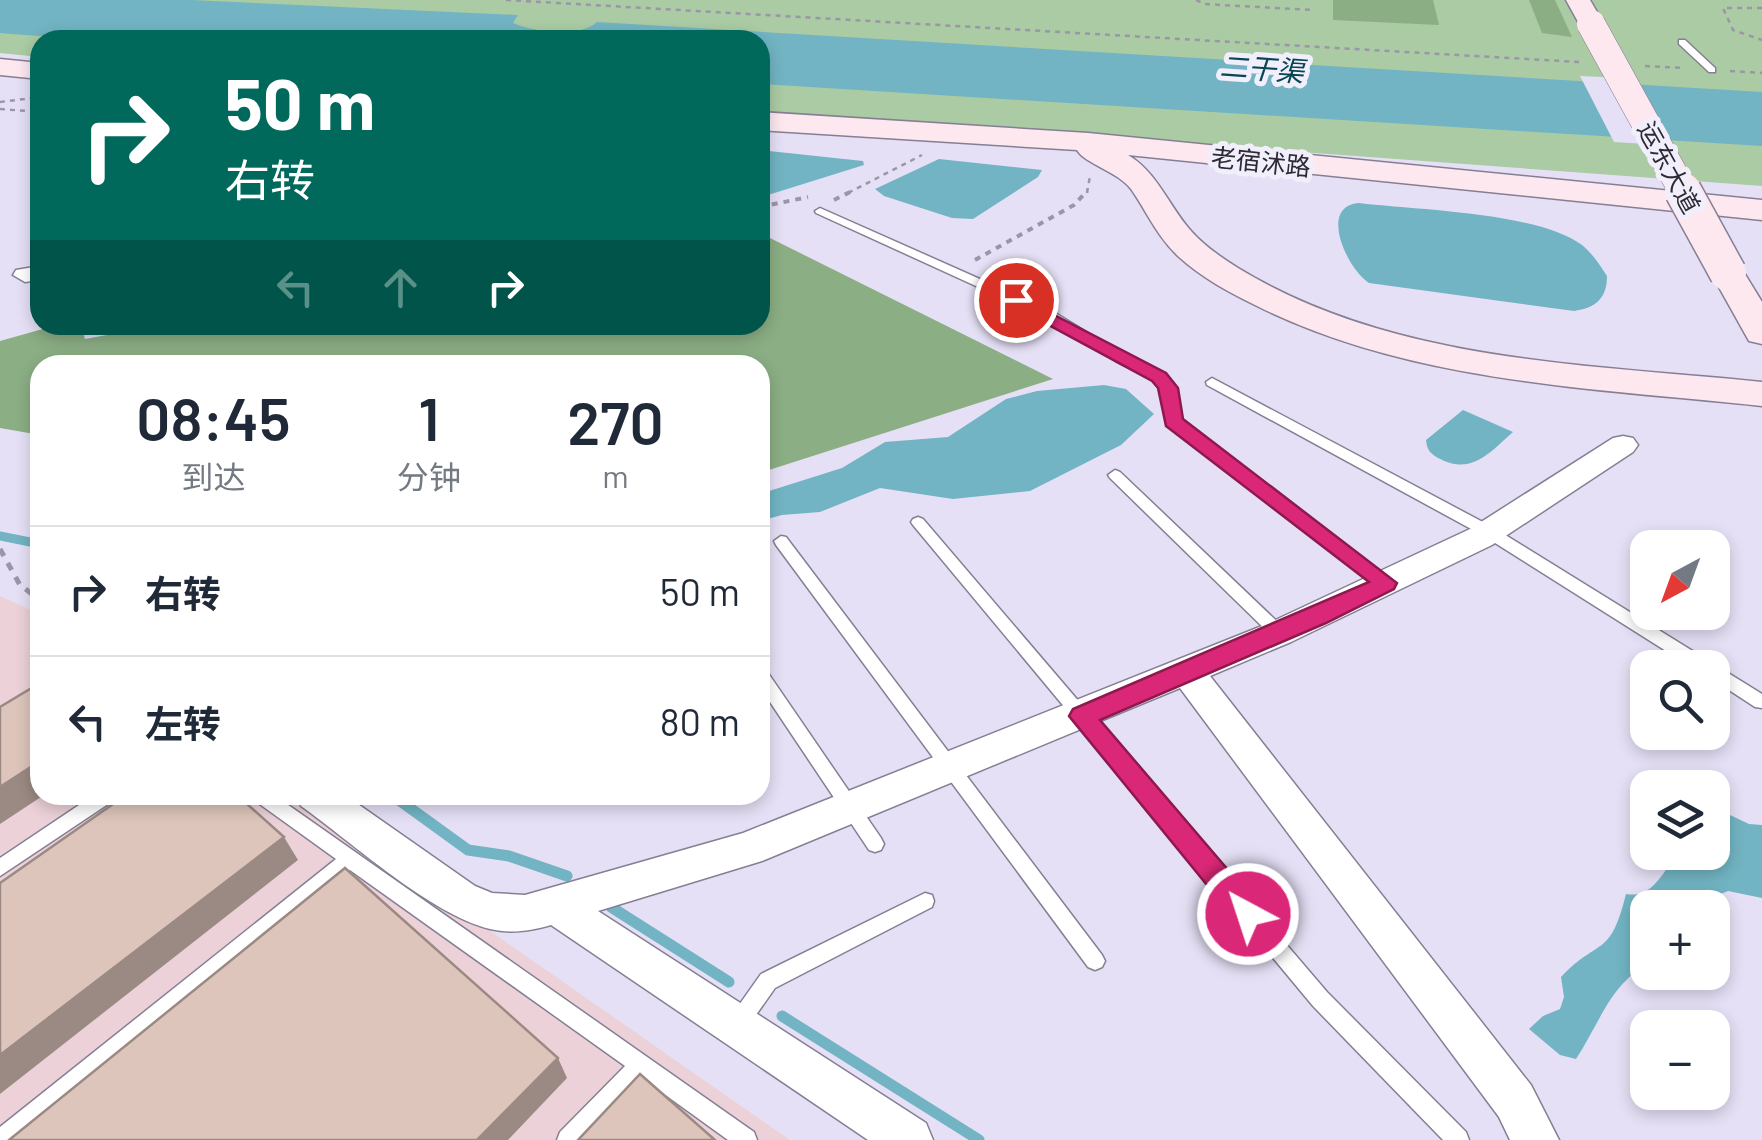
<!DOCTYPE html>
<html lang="zh">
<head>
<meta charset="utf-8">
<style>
  :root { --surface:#fff; --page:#f6f6f7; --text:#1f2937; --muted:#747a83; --line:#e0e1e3 }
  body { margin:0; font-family:Barlow,"Noto Sans SC",sans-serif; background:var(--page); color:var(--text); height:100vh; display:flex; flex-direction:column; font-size:38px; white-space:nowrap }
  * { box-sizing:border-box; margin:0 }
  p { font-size:32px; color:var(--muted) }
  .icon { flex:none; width:55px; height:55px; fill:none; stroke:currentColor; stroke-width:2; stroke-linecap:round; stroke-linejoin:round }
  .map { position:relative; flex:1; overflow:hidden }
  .panel { position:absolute; left:30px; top:355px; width:740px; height:450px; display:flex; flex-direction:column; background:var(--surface); border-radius:30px; box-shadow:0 5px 15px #0003 }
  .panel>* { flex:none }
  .guide { position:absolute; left:30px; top:30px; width:740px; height:305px; border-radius:30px; box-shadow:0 5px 15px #0003; background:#00695c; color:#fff; overflow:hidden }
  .needle { width:65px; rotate:221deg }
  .controls { position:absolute; left:1630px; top:530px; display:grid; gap:20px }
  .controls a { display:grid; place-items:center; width:100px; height:100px; border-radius:20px; background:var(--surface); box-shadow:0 5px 15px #0003; font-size:50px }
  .pin { position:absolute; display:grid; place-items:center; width:85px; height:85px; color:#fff; margin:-42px; border:5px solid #fff; border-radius:50%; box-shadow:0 2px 10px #0007 }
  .me { position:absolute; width:110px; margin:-55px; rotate:320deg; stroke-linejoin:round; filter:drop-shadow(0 0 8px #0008) }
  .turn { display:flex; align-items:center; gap:35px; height:210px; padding:0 30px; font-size:45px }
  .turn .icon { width:130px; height:130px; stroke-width:2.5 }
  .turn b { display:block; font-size:70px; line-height:85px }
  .lanes { display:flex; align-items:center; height:95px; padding:0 30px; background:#0003; justify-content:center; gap:50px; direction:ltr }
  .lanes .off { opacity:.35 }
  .eta { display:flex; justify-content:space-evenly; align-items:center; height:170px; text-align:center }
  .eta b { font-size:60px; font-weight:600; line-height:70px }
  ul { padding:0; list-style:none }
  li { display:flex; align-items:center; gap:30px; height:130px; padding:0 30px; border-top:2px solid var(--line) }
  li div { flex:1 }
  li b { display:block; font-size:38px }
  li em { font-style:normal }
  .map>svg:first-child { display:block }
</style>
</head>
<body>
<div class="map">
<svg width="1762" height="1140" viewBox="0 0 1762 1140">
  <rect width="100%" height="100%" fill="#e6e0f6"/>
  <!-- industrial -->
  <path fill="#ecd2d8" d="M0,596L40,614V795H295L790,1140H0Z"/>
  <!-- green -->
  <path fill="#aacba4" d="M0,0H1762V186L760,112V40H40V57L0,53Z"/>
  <!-- forest -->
  <path fill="#8bae84" d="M1333,0H1433L1439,25L1333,20Z
    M1529,0H1555L1572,37L1542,33Z
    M760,233L1053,379L760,473V365H40V435L0,428V341L57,325H81L85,339L162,325H760Z"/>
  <!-- water -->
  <path fill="#72b4c3" d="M0,0H191L518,15L513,23C533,32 581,38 597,22L1762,92V146L760,84V40H100L11,34L0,33Z
    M760,150L863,161L864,165L768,195L760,193Z
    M939,159L1042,170L1038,177L973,219L952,218L884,196L875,189Z
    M1359,203C1415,210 1538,212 1582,245C1592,253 1600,265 1607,276C1607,299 1595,308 1574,311L1369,283C1347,269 1318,206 1359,203Z
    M1104,385L1126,389L1154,414L1121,445L1030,491L953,499L880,488L820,512L782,515L760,521V494L842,468L885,442L948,437L1006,399L1037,391Z
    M1463,410L1513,432C1489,453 1472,476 1438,458C1430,453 1427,450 1426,440Z
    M1713,807L1749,824L1762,825V898L1728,891L1711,898L1707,907L1648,908L1647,965C1611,983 1598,1026 1576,1059L1560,1055L1529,1029L1543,1016L1560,1009L1564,997L1561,977C1599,937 1610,959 1626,894C1647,898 1658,882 1669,865L1668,853L1712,852Z"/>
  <!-- pier -->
  <path fill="#e6e0f6" d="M1580,76L1624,78L1662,145L1614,142Z"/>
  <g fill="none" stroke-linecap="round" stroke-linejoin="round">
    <!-- stream-far1 -->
    <path stroke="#72b4c3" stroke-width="9" d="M0,536L40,544"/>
    <!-- stream -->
    <path stroke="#72b4c3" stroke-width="11" d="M392,795L468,850L509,856L567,876
      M611,907L729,982
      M782,1016L979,1140"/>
    <defs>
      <path id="lane" d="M1679,40H1685L1715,68V72H1709L1679,44Z
        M820,208L1052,311L1127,357L1164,374L1174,387L1179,420L1391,579L1394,583L1391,587H1381L1168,425L1162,388L1154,380L1119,363L1044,317L816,213L815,211Z
        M1212,378L1494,528L1762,694V708L1755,707L1712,679V668H1693L1484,536L1207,385L1206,382Z
        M1115,470L1120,472L1285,629L1287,633L1285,637H1273L1110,478L1108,475Z
        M918,517L923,519L1327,992L1466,1132L1469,1140H1443L1313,1006L913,525L911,522L913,519Z
        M781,536L786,537L1102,955L1105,961L1102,967L1095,970L1088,967L776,545L774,541Z
        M760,668L766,670L881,838L884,844L881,850L875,852L869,850L760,687Z
        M94,795H117L114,800L0,876V858Z
        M251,795H274L754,1132L757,1140H728L642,1078L583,1140H557L560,1132L625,1066L350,870L18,1140H0V1127L336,859L254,800Z
        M925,893L932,895L934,901L932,907L775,988L746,1029L739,1032L732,1029L729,1022L732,1015L761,974Z"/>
      <path id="street" d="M40,266V280L25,282L13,275L16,270Z
        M1623,436L1633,438L1638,445L1633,452L1492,545L1291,642L1210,676L1531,1085L1559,1140H1510L1499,1117L1180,688L762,861L598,911L926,1123L933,1140H868L551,925C530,931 511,934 490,929C430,914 353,843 301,806L296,795H345L475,886L492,893L525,895L743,833L1267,624L1470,529L1613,438Z"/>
      <path id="secondary" d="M1566,0H1590L1604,24L1600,29H1582Z
        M0,59L40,63V79L0,75Z
        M760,112L1088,133L1762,200V220L1128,155C1155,171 1167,201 1186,225C1200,243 1219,256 1238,268C1394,363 1586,364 1762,382V406C1592,388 1412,383 1257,306C1229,292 1202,278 1179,257C1158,238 1147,212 1131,189C1117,171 1085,164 1077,150L760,130Z
        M1728,263L1740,266L1762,302V344L1749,341L1711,273L1716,266Z"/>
    </defs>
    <!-- lane casing -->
    <use href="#lane" stroke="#857f93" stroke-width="3"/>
    <!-- street casing -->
    <use href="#street" stroke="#857f93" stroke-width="3"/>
    <!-- secondary casing -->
    <use href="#secondary" stroke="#857f93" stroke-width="3"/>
    <!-- path-far2 -->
    <path stroke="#9b96a7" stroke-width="2.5" stroke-dasharray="5 5" stroke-linecap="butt" d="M506,0L1579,62
      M1196,0L1204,4L1313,10
      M1762,8H1723L1733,30L1762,40
      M1645,66L1684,68
      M1730,71L1762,73
      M0,102L40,97
      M0,109L40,112
      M848,193L922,155
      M1087,193L1090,176"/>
    <!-- path-far1 -->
    <path stroke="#9b96a7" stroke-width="4" stroke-dasharray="6 6" stroke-linecap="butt" d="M834,200L852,191
      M760,207L808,197
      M975,260L1074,205L1087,191"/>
    <!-- path -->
    <path stroke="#9b96a7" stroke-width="5" stroke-dasharray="8 8" stroke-linecap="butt" d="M0,549L20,585L40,600"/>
    <!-- lane -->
    <use href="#lane" fill="#fff" fill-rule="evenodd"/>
    <!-- street -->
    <use href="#street" fill="#fff" fill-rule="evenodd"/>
    <!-- secondary -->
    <use href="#secondary" fill="#fde8f0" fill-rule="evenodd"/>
    <defs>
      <path id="secondary-bridge-far1" d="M1591,24L1684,193"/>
      <path id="secondary-bridge" d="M1683,191L1728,273"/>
    </defs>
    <!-- secondary-bridge-far1 casing -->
    <use href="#secondary-bridge-far1" stroke="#857f93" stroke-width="29" stroke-linecap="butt"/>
    <!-- secondary-bridge casing -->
    <use href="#secondary-bridge" stroke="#857f93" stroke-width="39" stroke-linecap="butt"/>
    <!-- secondary-bridge-far1 -->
    <use href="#secondary-bridge-far1" stroke="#fde8f0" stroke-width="28"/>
    <!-- secondary-bridge -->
    <use href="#secondary-bridge" stroke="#fde8f0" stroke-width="36"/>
  </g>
  <!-- shaded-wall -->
  <path fill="#9b8a83" d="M40,761V795H44L0,824V787Z
    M284,837L298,860L0,1094V1055Z
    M558,1058L567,1078L508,1140H477Z"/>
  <!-- building -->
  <path fill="#ddc5bb" stroke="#9b8a83" stroke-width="2.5" d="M40,683V761L0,787V707Z
    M126,795H237L284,837L0,1055V883Z
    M345,868L558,1058L477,1140H9Z
    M640,1074L715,1140H578Z"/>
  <!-- route -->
  <path fill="#db2777" stroke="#8e194d" stroke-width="2.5" d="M1016,295L1166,373L1178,388L1183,419L1397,583L1394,589L1326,623L1100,720L1258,905L1263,914L1258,923L1248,927L1238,923L1069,716L1073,709L1369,582L1166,426L1158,388L1152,381L1010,304L1008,300Z"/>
  <g text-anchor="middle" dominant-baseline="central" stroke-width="10" stroke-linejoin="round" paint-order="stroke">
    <!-- far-street labels -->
    <g font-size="25" fill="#2d2a33" stroke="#f2effc">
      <text transform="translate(1261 161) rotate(6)">老宿沭路</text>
      <text transform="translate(1670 167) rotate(61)">运东大道</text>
    </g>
    <!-- far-water labels -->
    <g font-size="28" font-style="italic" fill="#084651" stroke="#f2effc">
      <text transform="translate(1262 68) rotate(4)">二干渠</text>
    </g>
  </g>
</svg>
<div class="controls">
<a><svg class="needle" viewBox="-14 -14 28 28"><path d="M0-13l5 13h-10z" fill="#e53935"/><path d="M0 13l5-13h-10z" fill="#747a83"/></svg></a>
<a><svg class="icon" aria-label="search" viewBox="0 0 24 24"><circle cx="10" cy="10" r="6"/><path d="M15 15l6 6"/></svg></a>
<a><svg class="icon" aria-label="layers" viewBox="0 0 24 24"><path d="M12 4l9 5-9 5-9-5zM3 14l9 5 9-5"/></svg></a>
<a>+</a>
<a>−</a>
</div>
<div class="pin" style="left:1016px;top:300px;background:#d93025"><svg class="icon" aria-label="arrive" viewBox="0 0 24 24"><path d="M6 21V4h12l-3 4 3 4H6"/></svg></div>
<svg class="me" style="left:1248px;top:914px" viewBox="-20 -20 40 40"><circle r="17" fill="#db2777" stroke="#fff" stroke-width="3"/><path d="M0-11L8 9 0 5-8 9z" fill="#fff"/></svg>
<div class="guide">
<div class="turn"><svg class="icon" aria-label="right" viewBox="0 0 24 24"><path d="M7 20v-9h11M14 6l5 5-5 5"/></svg><div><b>50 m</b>右转</div></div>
<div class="lanes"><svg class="icon off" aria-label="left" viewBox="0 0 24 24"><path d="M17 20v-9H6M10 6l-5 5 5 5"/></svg><svg class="icon off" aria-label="ahead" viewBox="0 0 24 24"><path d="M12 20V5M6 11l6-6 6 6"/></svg><svg class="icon" aria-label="right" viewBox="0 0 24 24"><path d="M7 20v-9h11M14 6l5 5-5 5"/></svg></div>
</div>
<section class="panel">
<div class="eta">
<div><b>08:45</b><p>到达</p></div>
<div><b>1</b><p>分钟</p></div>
<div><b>270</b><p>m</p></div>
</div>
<ul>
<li><svg class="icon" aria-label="right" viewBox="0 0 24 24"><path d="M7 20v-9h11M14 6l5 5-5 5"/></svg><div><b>右转</b></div><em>50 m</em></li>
<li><svg class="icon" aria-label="left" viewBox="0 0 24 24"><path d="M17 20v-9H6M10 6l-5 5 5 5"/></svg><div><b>左转</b></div><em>80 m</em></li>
</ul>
</section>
</div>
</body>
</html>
